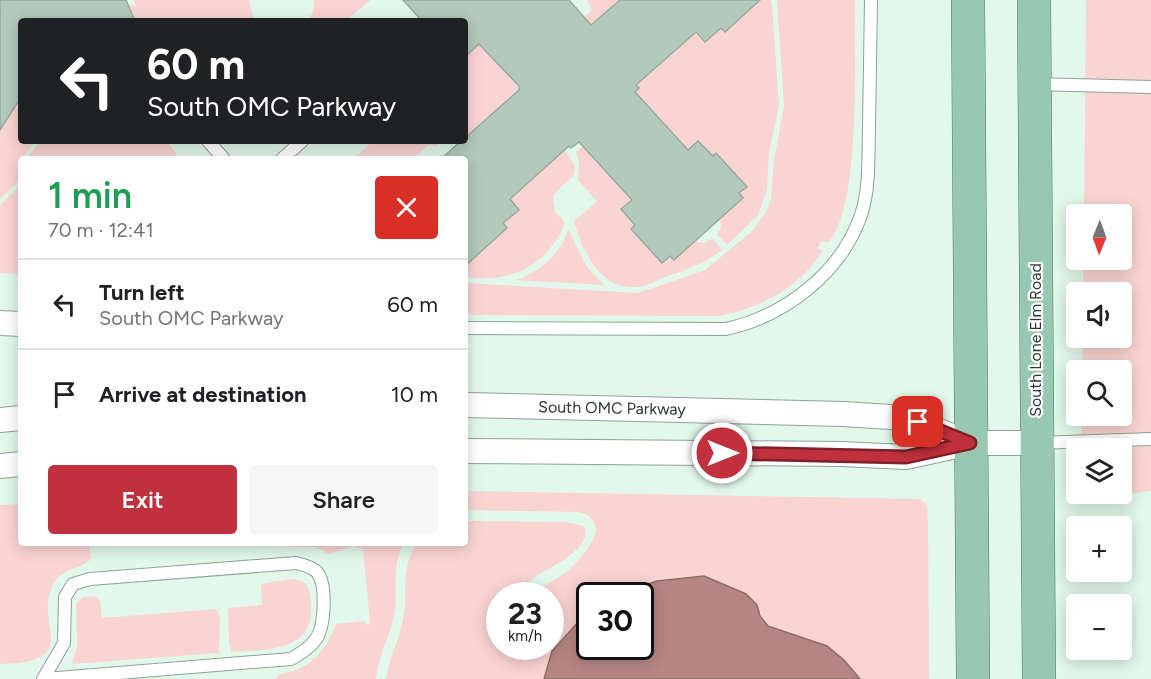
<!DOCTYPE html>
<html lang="en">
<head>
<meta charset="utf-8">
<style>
  :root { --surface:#fff; --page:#f6f6f6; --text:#202124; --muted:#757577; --line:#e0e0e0; --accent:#c1313d }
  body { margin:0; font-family:Figtree,sans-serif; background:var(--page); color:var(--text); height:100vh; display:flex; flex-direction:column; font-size:22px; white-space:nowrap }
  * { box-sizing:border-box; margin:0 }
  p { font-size:20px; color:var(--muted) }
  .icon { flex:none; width:33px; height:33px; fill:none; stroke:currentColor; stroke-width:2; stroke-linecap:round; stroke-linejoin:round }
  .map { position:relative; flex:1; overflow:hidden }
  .drawer { position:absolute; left:18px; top:156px; width:450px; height:390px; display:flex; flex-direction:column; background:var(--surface); border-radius:6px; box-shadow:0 3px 15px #0003 }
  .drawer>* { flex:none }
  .hud { position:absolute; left:18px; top:18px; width:450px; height:126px; border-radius:6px; box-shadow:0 3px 15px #0003; background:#202124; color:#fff; overflow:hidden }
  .needle { width:39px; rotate:181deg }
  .fabs { position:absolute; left:1066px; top:204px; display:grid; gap:12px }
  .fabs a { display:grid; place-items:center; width:66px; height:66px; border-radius:6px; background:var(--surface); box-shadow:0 3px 15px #0003; font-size:30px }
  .speed { position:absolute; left:486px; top:582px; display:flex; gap:12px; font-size:30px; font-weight:700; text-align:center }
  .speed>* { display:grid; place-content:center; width:78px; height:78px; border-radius:50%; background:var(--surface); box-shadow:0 3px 15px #0003; line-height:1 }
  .speed small { font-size:15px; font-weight:400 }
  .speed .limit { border:3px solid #111; border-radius:9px; background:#fff; color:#111 }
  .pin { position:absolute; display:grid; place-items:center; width:51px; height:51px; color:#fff; margin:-26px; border-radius:12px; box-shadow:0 3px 9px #0006 }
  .me { position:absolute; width:66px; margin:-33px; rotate:90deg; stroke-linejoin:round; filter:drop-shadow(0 0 4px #0008) }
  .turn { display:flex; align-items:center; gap:21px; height:126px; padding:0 30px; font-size:27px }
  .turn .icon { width:78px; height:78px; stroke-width:2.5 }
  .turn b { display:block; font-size:42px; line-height:51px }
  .round { display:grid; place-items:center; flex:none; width:63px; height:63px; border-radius:6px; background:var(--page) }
  .overview { display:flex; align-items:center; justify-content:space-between; height:102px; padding:0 30px }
  h1 { font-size:36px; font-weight:600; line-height:45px; color:#1e9e55 }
  .primary-button { display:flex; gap:12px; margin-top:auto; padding:12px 30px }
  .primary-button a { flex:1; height:69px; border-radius:6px; background:var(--accent); color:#fff; font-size:24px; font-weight:600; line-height:69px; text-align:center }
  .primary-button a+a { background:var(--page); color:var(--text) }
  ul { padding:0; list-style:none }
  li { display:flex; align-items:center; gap:18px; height:90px; padding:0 30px; border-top:2px solid var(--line) }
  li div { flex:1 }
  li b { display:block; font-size:22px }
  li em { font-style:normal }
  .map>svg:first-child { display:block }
</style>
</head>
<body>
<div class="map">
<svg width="1151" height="679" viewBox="0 0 1151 679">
  <rect width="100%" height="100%" fill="#e1f8ea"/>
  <!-- green -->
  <path fill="#fad4d2" d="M133,0H249L254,21H135L128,5L136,6Z
    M314,0H370L346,21H309L314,8Z
    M587,0H620L589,27L582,19L592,10Z
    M757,0H771L772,5L779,106L769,152L767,190L758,215L727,245L717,234L721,228L720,218L746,187L716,153L713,156L698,141L688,150L635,92L638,88L633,81L640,82L673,53L678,40L683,44L696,32L721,28L725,32Z
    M777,0H855C854,49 862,214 827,243L822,241L817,248L822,251C802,287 756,310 717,316L465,315V283L638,293L705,270L751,232L766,213L771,199L774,160L784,106Z
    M1086,0H1151V491L1081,499V494H1122V448H1081L1082,416H1122V370H1082L1083,338H1122V292H1083V260H1122V214H1084Z
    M479,44L502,68L515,58L530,76L517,88L523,95L515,93L465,138V58Z
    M21,97V141H35L19,164L21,179L0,199V130Z
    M40,141H167L177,154L171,159H26Z
    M373,141H441L435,147L430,144L413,159H353Z
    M583,146L611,177L623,183L619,187L632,200L621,210L635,225L632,229L662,263L694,241L705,243L712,238L722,250C705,263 689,269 668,276C658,280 648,286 637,287C600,290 583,252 574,222L597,201L578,180L579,162L576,152Z
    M564,150C589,178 564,178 553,197L555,212L565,222C551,263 508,286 465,276V252L474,258L507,228L503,223L519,210L510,199Z
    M21,184V274L0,273V205Z
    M568,229L587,267L604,285L515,280C539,273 562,253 568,229Z
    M465,491L920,499L927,506L928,521L929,679H860L844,660L805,638L768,626L760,616L757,605L657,581L616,595L590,596L589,610L552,651L544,679H386C389,658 399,640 403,620C409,591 399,571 417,543H465V521L566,522L584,526C594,549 549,567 535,577C529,582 524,589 520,595L500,596V646H550V596L533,595C542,585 553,582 564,574C578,563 590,548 596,532C596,520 589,513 577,512L465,510Z
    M21,504V543H89L91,558C86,568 63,567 54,583C31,624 87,662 0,664V505Z
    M285,543H404C390,568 399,590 394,616C389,638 378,657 376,679H275C280,672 288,673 296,670C318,661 328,644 336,624L363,621L368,625L370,622L363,549L353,546L329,554L316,547H290Z
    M295,579L304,582C311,590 310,598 311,608C314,652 262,650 232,652L229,644L228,608L262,605L261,586L264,583Z
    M96,596L100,600L102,618L216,609L220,617L219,653L72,664L77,645L76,603L83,597Z"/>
  <!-- water -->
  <path fill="#b68684" stroke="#8d6e6b" stroke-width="1.5" d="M704,576L746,594L757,605L760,616L768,626L827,646L844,660L860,679H544L552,651L589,610L590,646H640V596L616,595L657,581Z"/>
  <!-- building -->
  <path fill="#b3c9bc" stroke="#96ab9f" stroke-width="1.5" d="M0,0H126L135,21H21V97L0,130Z
    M403,0H569L591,25L620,0H760L725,32L721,28L705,42L696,32L636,85L639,88L635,92L688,150L698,141L713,156L716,153L747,187L739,193L743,198L674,260L670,256L662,263L631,229L635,225L621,209L632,200L579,142L571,148L569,146L510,199L519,210L503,223L507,228L465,266V159H441L461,141H465V138L519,90V86L479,44L465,57V21H422Z"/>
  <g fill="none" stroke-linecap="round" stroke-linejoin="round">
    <defs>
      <path id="lane" d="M1034,84L1151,87
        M208,141L224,159
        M282,159L302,141
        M465,328L726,329C785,316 841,273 861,215C870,189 868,156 869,129C870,86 870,43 871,0
        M1037,443L1151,439
        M43,679L64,643L65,597L73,584L90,579L296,563C303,565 311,566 317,572C327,584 325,626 316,639C310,648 300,654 291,659L45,679"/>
      <path id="street" d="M0,323L21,324
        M465,405L843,414L906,418L970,443
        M0,420L21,418
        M465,451L841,454L906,457L970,443H1036
        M0,466L21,464"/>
      <path id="primary" d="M968,0L973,679
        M1034,0L1039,679"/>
    </defs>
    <!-- lane casing -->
    <use href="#lane" stroke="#8ea397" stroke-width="14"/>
    <!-- street casing -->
    <use href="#street" stroke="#8ea397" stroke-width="26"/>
    <!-- primary casing -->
    <use href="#primary" stroke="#477e62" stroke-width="34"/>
    <!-- lane -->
    <use href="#lane" stroke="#fff" stroke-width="12"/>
    <!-- street -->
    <use href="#street" stroke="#fff" stroke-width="24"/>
    <!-- primary -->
    <use href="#primary" stroke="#99c8b1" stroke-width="33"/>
  </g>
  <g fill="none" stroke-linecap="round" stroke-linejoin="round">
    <defs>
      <path id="route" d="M722,453L906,457L970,443L918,422"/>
    </defs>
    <!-- route casing -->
    <use href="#route" stroke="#7d2028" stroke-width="15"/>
    <!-- route -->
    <use href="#route" stroke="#c1313d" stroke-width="10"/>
  </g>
  <g text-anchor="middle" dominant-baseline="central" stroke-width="4.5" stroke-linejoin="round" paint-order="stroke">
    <!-- street labels -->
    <g font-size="16" fill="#2d3631" stroke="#fff">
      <text transform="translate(1035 340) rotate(-90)">South Lone Elm Road</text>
      <text transform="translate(612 408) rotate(1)">South OMC Parkway</text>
    </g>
  </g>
</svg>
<div class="fabs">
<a><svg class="needle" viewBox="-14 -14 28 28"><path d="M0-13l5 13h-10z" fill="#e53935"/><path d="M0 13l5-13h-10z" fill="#757577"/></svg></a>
<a><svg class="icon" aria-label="sound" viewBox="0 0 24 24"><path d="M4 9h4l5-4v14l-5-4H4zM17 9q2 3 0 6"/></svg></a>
<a><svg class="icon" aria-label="search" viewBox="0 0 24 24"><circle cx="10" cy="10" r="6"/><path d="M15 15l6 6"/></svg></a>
<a><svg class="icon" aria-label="layers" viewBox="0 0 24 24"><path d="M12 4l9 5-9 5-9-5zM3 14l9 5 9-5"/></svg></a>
<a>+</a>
<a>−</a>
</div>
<div class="speed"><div>23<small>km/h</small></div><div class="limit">30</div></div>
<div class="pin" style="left:918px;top:422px;background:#d93025"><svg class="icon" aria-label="arrive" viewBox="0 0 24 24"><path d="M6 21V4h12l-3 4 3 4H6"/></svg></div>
<svg class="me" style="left:722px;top:453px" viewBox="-20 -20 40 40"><circle r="17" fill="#c1313d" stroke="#fff" stroke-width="3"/><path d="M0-11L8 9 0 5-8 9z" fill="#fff"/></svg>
<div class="hud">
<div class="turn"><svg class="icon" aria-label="left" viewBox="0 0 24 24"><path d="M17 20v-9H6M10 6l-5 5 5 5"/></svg><div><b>60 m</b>South OMC Parkway</div></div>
</div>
<section class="drawer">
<div class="overview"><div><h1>1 min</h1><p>70 m · 12:41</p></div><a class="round" style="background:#d93025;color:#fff"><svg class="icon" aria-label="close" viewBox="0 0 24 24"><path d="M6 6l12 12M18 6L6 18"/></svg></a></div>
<ul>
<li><svg class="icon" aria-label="left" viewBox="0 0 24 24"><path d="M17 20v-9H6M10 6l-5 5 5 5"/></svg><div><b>Turn left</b><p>South OMC Parkway</p></div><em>60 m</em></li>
<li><svg class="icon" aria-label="arrive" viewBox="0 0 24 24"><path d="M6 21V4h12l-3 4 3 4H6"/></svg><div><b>Arrive at destination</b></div><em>10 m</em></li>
</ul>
<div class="primary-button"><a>Exit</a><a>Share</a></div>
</section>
</div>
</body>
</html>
